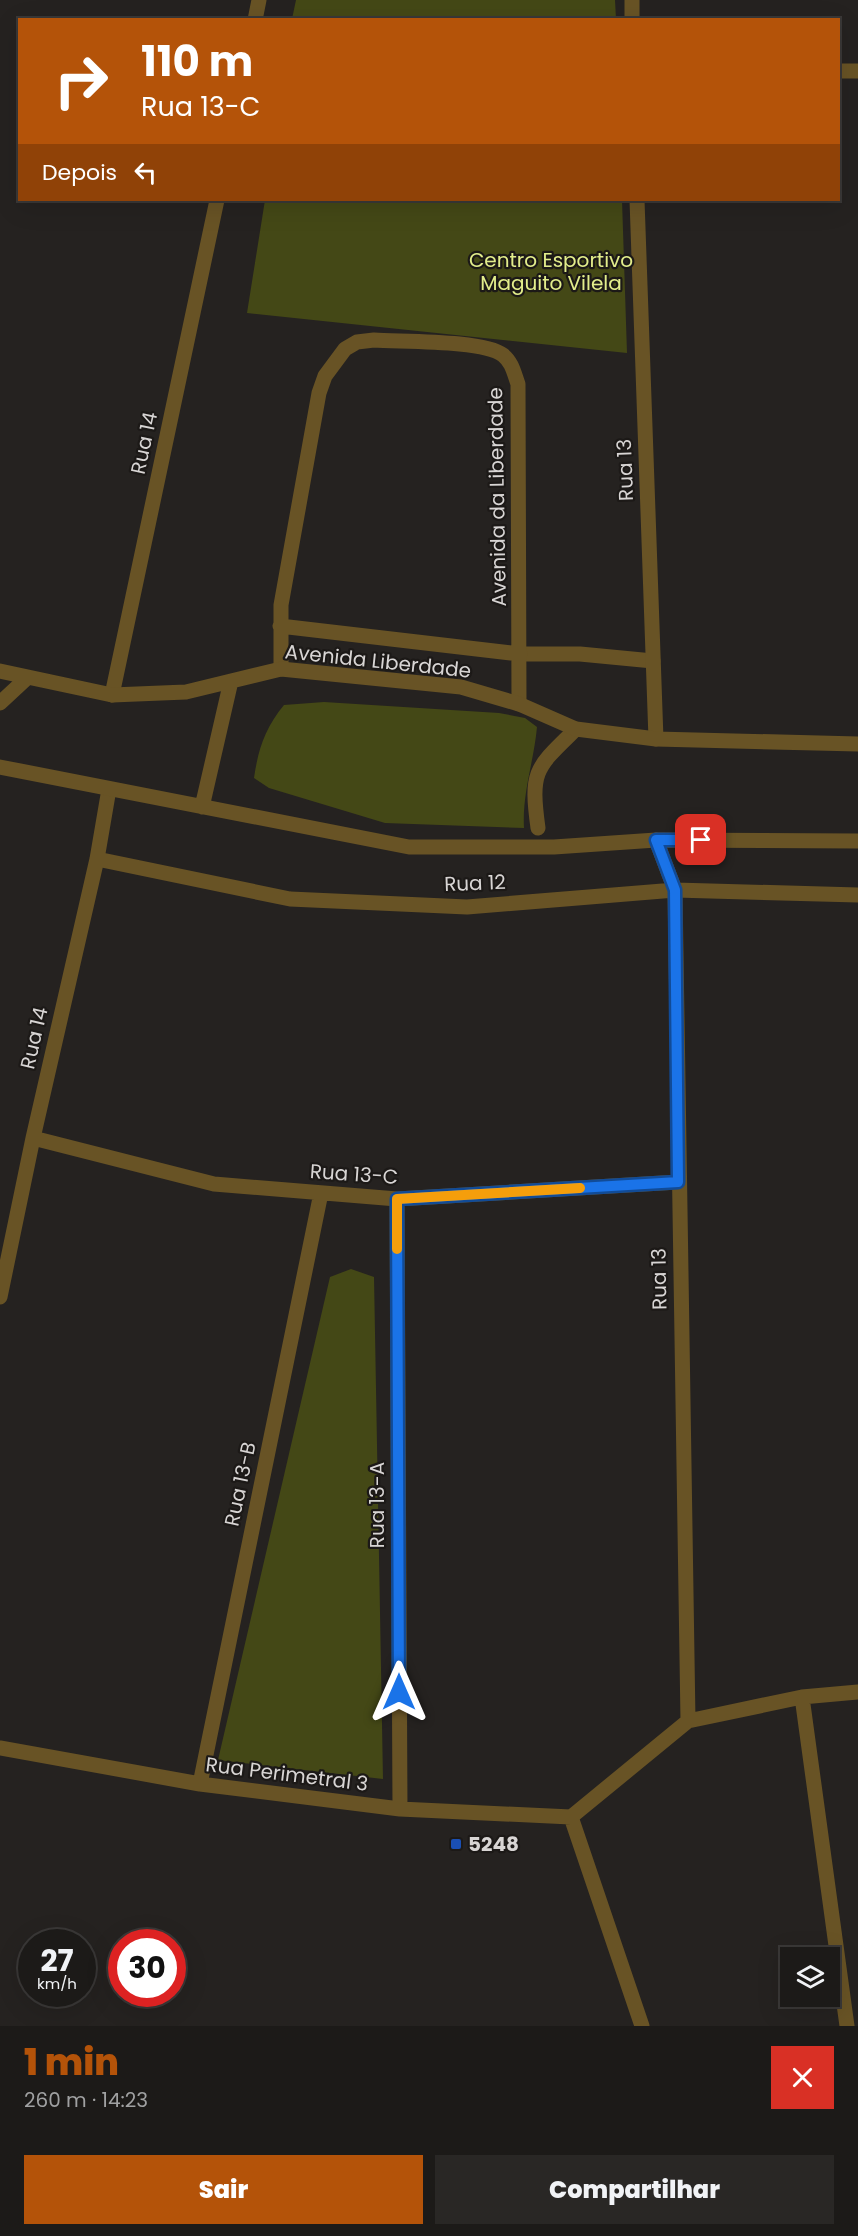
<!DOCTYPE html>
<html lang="pt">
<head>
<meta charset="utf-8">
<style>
  :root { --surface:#1c1a18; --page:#292725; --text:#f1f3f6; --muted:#a0a1a2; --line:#3a3837; --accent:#b45309 }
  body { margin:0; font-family:Poppins,sans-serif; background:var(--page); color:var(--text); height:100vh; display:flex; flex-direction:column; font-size:22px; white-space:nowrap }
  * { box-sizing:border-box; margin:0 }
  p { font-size:20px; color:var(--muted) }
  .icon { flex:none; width:33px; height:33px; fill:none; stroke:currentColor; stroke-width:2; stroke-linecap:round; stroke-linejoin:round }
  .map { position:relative; height:2026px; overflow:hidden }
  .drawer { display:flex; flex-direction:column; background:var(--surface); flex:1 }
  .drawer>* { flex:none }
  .top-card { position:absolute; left:18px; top:18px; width:822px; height:183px; border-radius:0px; box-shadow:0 6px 24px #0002,0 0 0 2px var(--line); background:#b45309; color:#fff; overflow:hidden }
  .controls { position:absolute; left:780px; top:1947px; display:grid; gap:12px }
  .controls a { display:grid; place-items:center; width:60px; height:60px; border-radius:0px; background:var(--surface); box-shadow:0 6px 24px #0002,0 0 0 2px var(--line); font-size:30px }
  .speed { position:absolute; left:18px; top:1929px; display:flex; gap:12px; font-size:30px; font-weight:700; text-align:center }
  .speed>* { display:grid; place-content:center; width:78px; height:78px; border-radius:50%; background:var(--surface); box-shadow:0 6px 24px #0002,0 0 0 2px var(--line); line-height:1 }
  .speed small { font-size:15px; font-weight:400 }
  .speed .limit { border:9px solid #d22; background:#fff; color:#111 }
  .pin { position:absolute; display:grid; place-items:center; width:51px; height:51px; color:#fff; margin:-26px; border-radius:12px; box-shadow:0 3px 9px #0006 }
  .me { position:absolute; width:66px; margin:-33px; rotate:0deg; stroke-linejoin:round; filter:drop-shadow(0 0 4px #0008) }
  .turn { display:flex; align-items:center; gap:21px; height:126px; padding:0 24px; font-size:27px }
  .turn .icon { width:78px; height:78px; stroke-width:2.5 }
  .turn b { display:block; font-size:42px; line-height:51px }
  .then { display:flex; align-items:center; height:57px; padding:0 24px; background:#0003; gap:12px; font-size:22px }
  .round { display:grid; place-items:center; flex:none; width:63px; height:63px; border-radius:0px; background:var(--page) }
  .head { display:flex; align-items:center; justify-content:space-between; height:102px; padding:0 24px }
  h1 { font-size:36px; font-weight:800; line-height:45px; color:var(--accent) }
  .button { display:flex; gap:12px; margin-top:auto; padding:12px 24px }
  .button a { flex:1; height:69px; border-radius:0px; background:var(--accent); color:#fff; font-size:24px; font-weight:800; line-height:69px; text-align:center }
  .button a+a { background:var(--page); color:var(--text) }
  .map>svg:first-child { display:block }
</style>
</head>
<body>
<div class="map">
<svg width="858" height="2026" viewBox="0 0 858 2026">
  <rect width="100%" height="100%" fill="#252220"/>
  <!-- green -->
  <path fill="#444816" d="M296,0H615L616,19H292Z
    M265,200H622L627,353L247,313Z
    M324,702L499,713L525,718L537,727C534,761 522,793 524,828L385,823L269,788L254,778C258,750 265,728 284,705Z
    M351,1269L374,1277L383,1779L218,1760L330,1277Z"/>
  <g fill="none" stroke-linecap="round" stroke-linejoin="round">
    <!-- service -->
    <path stroke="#685325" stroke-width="15" d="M520,654H580L653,661"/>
    <!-- minor -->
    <path stroke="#685325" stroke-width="15" d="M632,0V20
      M255,20L259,0
      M838,71H858
      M637,200L656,739
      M280,626L520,654
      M281,669V605L319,393L325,376L345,349L357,342L374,340C402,342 484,340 503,355C512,362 514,373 518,384L519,704
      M112,695L217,200
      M538,828C530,770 536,768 576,729
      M656,840L675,890L688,1721
      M97,859L290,899L467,907L675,890L858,895
      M33,1138L214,1184L397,1199L678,1182
      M397,1199L400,1809
      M0,1297L33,1138L97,859L109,789
      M802,1697L847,2026
      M0,1748L200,1784L400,1809L571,1817
      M200,1784L321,1193
      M571,1817L688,1721L802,1697L858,1692
      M571,1817L642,2026"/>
    <!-- tertiary -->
    <path stroke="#685325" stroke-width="15" d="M0,671L112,695L186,692L281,669L461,687L519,704L576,729L656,739L858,744
      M0,703L28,677
      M0,767L409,847H554L656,840L858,841
      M202,807L231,681"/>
  </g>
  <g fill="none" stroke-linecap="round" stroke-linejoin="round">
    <defs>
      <path id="route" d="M399,1692L397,1199L678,1182L675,890L656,840H701"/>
    </defs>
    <!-- route casing -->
    <use href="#route" stroke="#114b97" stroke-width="15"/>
    <!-- route -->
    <use href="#route" stroke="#1a73e8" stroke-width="10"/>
    <!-- slow -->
    <path stroke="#f59e0b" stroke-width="10" d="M397,1249V1199L580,1188"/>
  </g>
  <!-- markers -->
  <rect fill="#1a4fb4" stroke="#1c1917" stroke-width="2" x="450" y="1838" width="12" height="12" rx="3"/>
  <g text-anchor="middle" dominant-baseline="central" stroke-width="4.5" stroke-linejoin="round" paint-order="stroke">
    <!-- park labels -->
    <g font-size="20" fill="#e2ed8b" stroke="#1c1917">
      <text x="551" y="260">Centro Esportivo<tspan x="551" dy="23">Maguito Vilela</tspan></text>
    </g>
    <!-- street labels -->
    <g font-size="20" fill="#d8d5d4" stroke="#1c1917">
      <text transform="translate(144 443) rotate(-78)">Rua 14</text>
      <text transform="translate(625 470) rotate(-92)">Rua 13</text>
      <text transform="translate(497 497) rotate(-91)">Avenida da Liberdade</text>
      <text transform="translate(378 661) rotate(6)">Avenida Liberdade</text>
      <text transform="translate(475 883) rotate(-2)">Rua 12</text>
      <text transform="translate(34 1038) rotate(-77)">Rua 14</text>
      <text transform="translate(354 1174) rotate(4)">Rua 13-C</text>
      <text transform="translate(659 1279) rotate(-91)">Rua 13</text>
      <text transform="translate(240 1484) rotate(-78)">Rua 13-B</text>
      <text transform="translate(377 1505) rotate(-90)">Rua 13-A</text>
      <text transform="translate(287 1774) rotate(7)">Rua Perimetral 3</text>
    </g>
    <!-- poi labels -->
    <g font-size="20" font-weight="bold" fill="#d8d5d4" stroke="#1c1917" text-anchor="start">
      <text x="468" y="1844">5248</text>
    </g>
  </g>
</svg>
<div class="controls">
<a><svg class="icon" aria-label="layers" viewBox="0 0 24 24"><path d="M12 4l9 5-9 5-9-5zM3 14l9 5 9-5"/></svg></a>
</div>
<div class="speed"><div>27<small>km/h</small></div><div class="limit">30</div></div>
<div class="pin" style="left:701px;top:840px;background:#d93025"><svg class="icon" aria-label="arrive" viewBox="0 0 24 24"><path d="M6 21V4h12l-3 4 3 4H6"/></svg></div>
<svg class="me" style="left:399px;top:1692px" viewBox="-20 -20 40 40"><path d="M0-17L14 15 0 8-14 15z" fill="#1a73e8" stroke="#fff" stroke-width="4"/></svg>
<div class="top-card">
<div class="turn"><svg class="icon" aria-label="right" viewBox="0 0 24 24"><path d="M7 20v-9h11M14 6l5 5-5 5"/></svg><div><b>110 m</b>Rua 13-C</div></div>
<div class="then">Depois<svg class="icon" aria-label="left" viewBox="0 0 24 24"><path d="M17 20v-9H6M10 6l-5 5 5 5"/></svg></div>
</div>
</div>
<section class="drawer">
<div class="head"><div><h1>1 min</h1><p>260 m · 14:23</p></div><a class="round" style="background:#d93025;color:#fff"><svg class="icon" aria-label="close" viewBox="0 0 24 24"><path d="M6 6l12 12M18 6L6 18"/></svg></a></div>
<div class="button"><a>Sair</a><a>Compartilhar</a></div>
</section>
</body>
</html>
